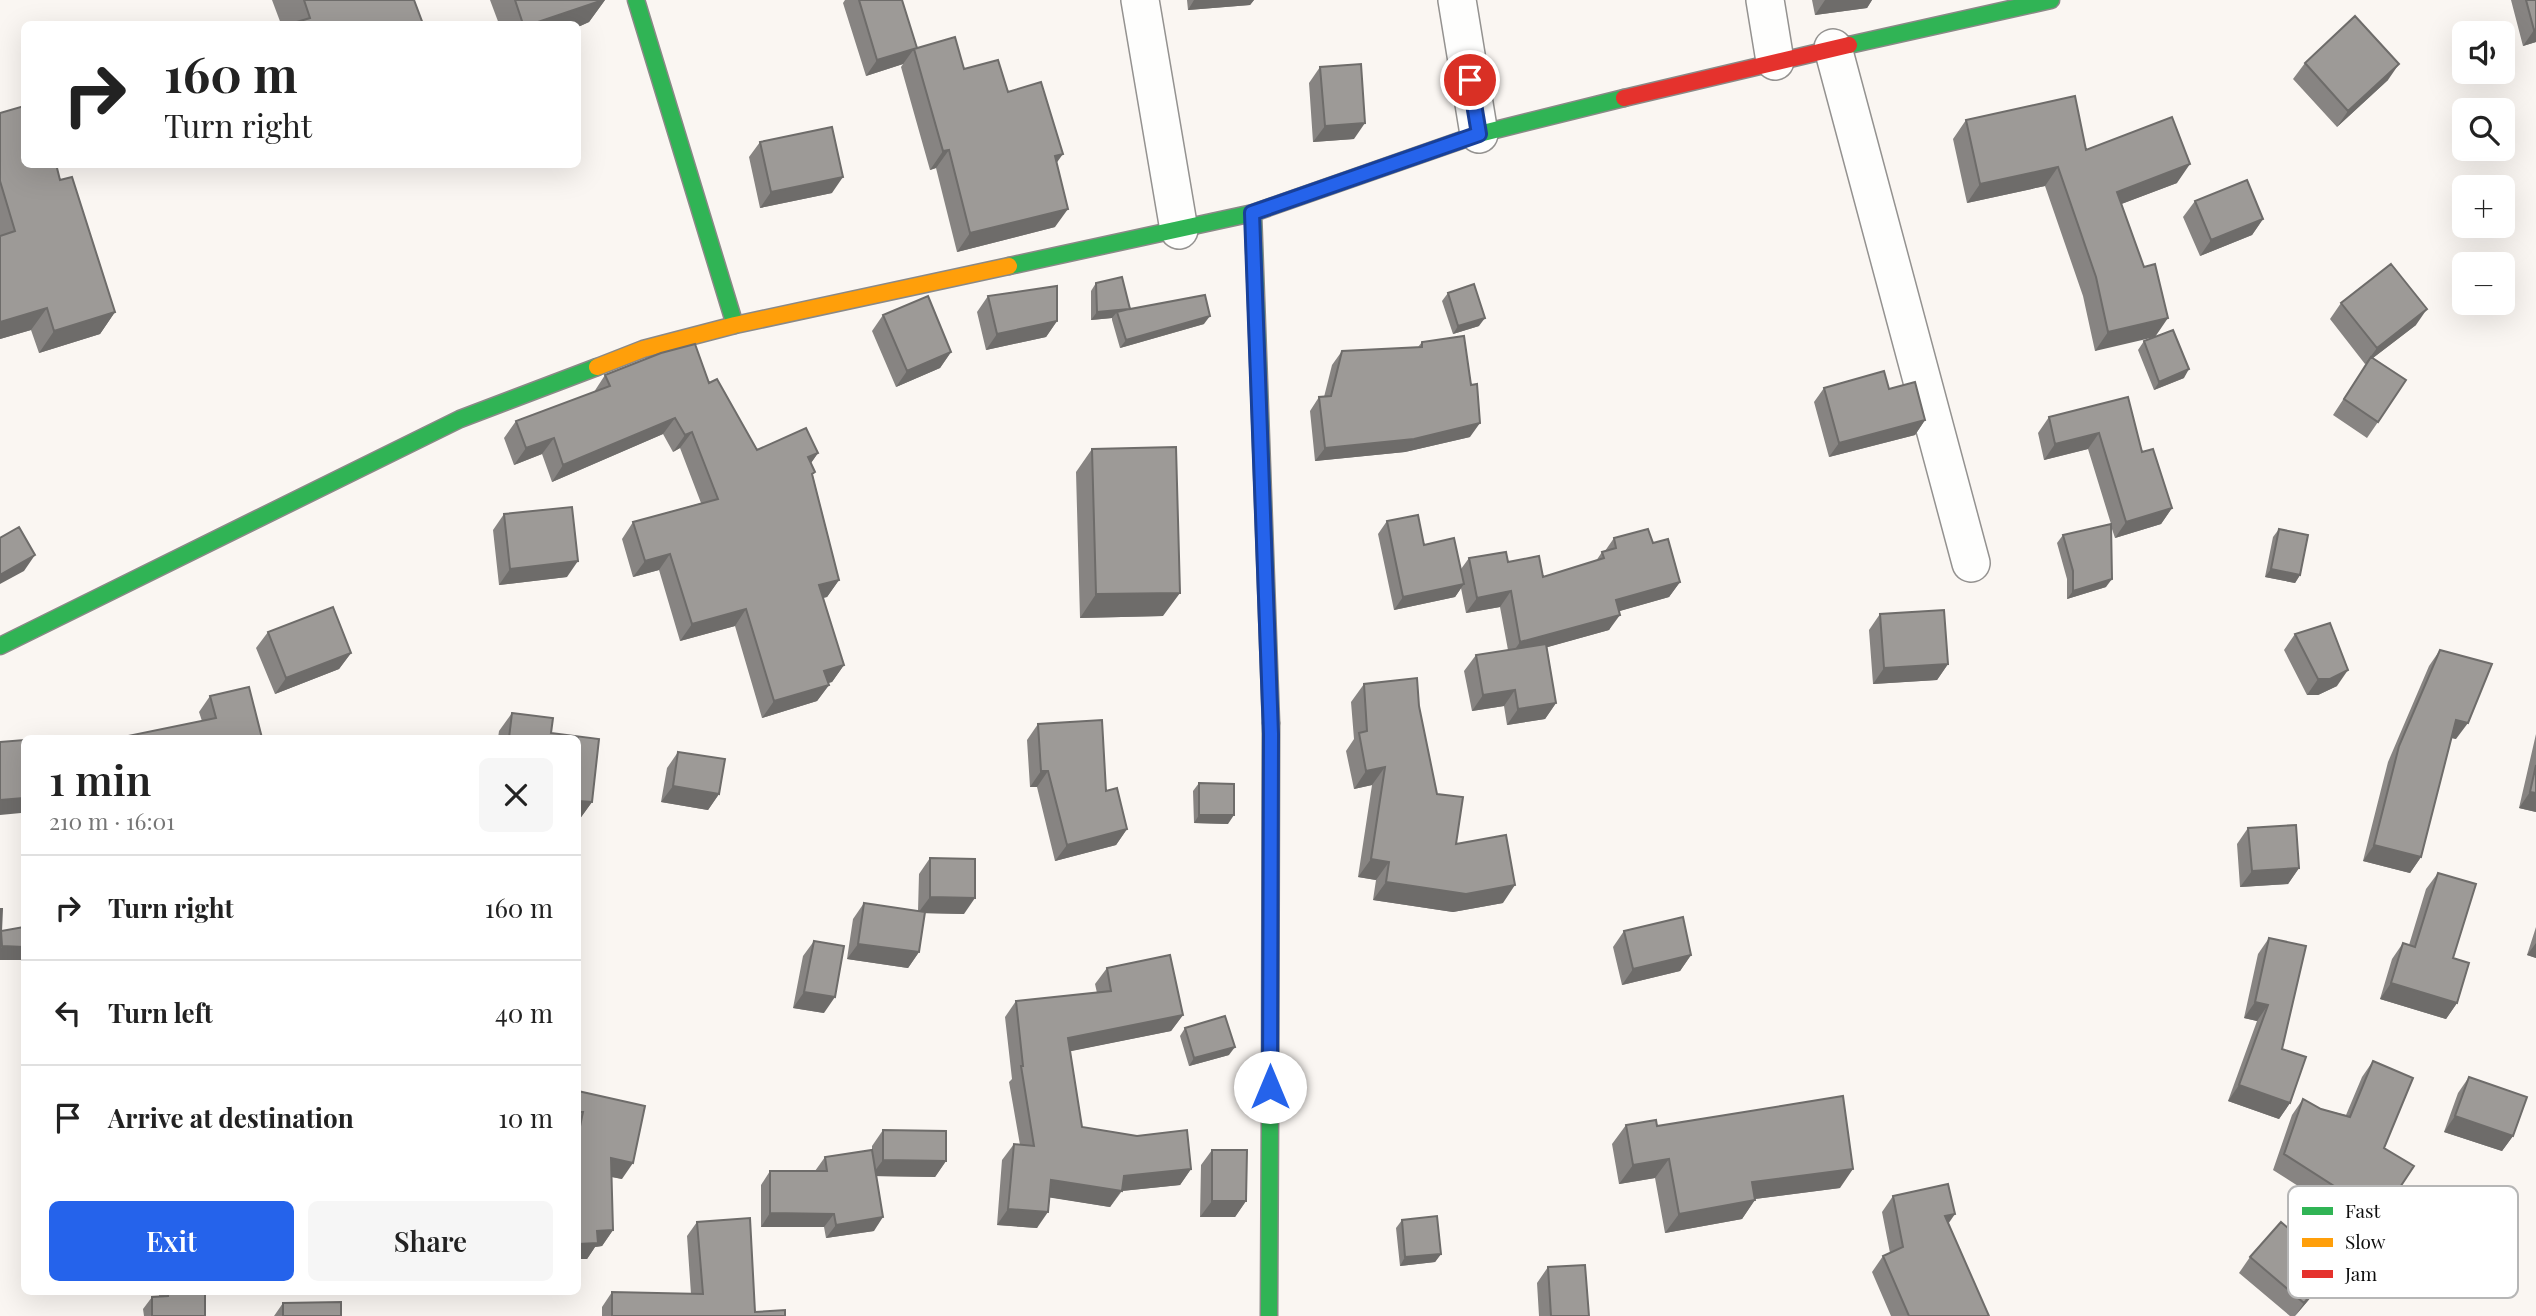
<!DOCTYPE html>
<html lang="en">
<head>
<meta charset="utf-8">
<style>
  :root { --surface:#fff; --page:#f6f6f6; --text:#222; --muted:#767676; --line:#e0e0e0; --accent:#2563eb }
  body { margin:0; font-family:"Playfair Display",serif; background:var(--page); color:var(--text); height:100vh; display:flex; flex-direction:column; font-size:26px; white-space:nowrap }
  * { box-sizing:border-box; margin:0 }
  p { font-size:23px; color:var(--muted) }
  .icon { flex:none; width:38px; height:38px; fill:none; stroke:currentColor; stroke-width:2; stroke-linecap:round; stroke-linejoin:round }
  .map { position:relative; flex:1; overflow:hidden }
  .details { position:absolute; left:21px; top:735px; width:560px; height:560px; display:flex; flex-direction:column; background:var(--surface); border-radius:10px; box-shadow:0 7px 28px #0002 }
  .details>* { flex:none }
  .top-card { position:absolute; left:21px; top:21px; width:560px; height:147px; border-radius:10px; box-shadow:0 7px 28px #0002; background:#fff; color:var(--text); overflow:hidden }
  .buttons { position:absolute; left:2452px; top:21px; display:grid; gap:14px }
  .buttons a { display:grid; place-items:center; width:63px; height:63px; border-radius:10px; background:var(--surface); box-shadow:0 7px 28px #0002; font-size:35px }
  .pin { position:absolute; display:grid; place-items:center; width:60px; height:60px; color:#fff; margin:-30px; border:4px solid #fff; border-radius:50%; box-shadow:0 2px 7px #0007 }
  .me { position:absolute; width:77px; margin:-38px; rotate:0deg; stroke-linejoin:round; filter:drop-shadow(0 0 5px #0008) }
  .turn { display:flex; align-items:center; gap:24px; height:147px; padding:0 28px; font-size:32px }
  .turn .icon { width:91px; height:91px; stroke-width:2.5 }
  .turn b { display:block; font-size:49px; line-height:60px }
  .round { display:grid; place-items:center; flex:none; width:74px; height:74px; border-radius:10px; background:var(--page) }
  .summary { display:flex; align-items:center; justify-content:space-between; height:119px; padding:0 28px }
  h1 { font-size:42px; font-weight:600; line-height:52px }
  .primary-button { display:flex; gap:14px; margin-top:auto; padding:14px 28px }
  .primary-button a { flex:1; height:80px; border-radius:10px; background:var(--accent); color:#fff; font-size:28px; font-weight:600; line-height:80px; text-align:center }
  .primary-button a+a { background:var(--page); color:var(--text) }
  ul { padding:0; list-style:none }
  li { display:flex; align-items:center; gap:21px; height:105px; padding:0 28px; border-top:2px solid var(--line) }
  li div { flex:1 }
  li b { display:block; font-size:26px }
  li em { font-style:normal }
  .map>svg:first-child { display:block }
</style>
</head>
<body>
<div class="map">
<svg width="2536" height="1316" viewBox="0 0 2536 1316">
  <rect width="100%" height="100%" fill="#faf6f2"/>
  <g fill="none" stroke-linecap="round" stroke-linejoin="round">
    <defs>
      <path id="street" d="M1140,0L1179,230
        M1457,0L1479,134
        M1765,0L1775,61
        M1833,48L1971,563"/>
      <path id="fast" d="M636,0L735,325
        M1849,45L2051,0
        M1253,213L1271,723
        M1009,266L1253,213L1479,134L1624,98
        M0,646L460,419L597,367
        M1269,1316L1270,1110"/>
      <path id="slow" d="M597,367L643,349L735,325L1009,266
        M1270,1110L1271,723"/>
      <path id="jam" d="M1624,98L1849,45"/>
    </defs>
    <!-- street casing -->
    <use href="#street" stroke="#949290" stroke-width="40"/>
    <!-- fast casing -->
    <use href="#fast" stroke="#8a8987" stroke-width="19"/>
    <!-- slow casing -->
    <use href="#slow" stroke="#8a8987" stroke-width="19"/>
    <!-- jam casing -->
    <use href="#jam" stroke="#8a8987" stroke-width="19"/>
    <!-- street -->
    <use href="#street" stroke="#fefefd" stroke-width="37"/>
    <!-- fast -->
    <use href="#fast" stroke="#30b455" stroke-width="16"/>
    <!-- slow -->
    <use href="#slow" stroke="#ff9f0a" stroke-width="16"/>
    <!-- jam -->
    <use href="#jam" stroke="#e5322d" stroke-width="16"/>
  </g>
  <!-- wall -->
  <path fill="#878482" d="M272,0H414L423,24H281Z
    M490,0H605L589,22L578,27V24H499Z
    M845,0H902L917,48L964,69L1008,92L1057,162L1055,227L957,252L936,168L930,170L901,67L903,64L866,76L843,3Z
    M1187,0H1254L1250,5L1188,10Z
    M1812,0H1872L1867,8L1815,15Z
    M2511,0H2536V42L2523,46Z
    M2305,63L2388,80L2337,127L2293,79Z
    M1320,67L1354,139L1313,142L1309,83Z
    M0,113L60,180L115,312L100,334L39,353L31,330L0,339Z
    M1966,120L2086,150L2177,183L2121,204L2144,267L2168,318L2095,351L2083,296L2045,186L1967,203L1953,139Z
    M760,142L832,193L760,208L749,157Z
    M2195,201L2263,219L2252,235L2200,256L2183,217Z
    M1096,283L1130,309L1204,324L1120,348L1112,320V318L1091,320V291Z
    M1448,293L1479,326L1453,334L1442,301Z
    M988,296L1057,321L1046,337L986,350L977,312Z
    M2341,303L2416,325L2373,358L2378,422L2367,438L2333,415L2367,363L2365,364L2330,319Z
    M883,315L951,352L940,368L896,387L872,331Z
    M2144,341L2184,378L2154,390L2138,350Z
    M1422,342L1470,437L1405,452L1315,461L1310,411L1319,397H1324L1332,365L1342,351L1418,347Z
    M605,375L709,383L757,450L818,453L811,463L813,476L839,580L827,597L823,598L844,665L832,682L828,683L829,685L817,701L762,718L735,626L680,641L659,570L633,577L622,539L633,522L701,503L680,448L673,452L663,434L552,482L542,454L514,465L504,438L516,421L594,392Z
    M1824,388L1889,389L1925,420L1915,435L1829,457L1814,402Z
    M2128,397L2142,452L2172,508L2161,524L2115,538L2111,526L2106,587L2067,599V579L2057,543L2063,535L2111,524L2088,449L2044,460L2038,433L2049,417Z
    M1092,449L1163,616L1080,618L1076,472Z
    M504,514L567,577L499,585L493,530Z
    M1387,521L1461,569L1469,558L1508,562L1543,577L1596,561L1602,552L1605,551L1614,538L1653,543L1680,582L1669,597L1619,611L1609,630L1547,647L1556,703L1545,719L1507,725L1504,706L1472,711L1464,671L1476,655L1508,650L1500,607L1466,613L1461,588L1455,597L1394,610L1378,534Z
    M2279,529L2300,575L2295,583L2265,577L2273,537Z
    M1880,614L1948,664L1937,680L1873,684L1869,630Z
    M268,632L351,653L339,669L275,694L256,648Z
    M2295,634L2337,686L2318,695H2307L2284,650Z
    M2440,650L2456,739L2451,738L2421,857L2410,873L2363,861L2388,762L2429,666Z
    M1364,684L1419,706L1437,794L1456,844L1503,903L1453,912L1373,900L1376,880L1358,877L1372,785L1354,789L1346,751L1354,739L1351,702Z
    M210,696L262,738H122L123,737L202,721L199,712Z
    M512,713L553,718L551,733L599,739L592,802L579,820H578V738H498L499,731Z
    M1038,724L1127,829L1116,845L1055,861L1037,787H1030L1027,740Z
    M2536,734V812L2519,808Z
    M678,752L719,794L708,810L661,802L667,768Z
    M1199,783L1228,824L1194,823L1193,791Z
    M2248,828L2299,868L2288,884L2240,887L2237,844Z
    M930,858L964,914L925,913L919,952L908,968L847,959L853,919L864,903L918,911L919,874Z
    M2438,873L2453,958L2457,1003L2446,1019L2380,999L2392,959L2403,943L2409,945L2426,889Z
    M2536,927V958L2527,955Z
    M1624,931L1691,955L1680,971L1622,985L1613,947Z
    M2269,938L2290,1103L2279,1119L2228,1101L2257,1021L2244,1018L2258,954Z
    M814,941L824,1013L793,1008L803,956Z
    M1107,968L1183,1015L1171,1031L1070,1051L1082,1127L1191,1169L1180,1185L1122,1191L1110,1207L1049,1197L1037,1228L997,1225L1002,1160L1014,1144L1020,1145L1009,1082L1012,1079L1005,1017L1016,1001L1097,993L1095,984Z
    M1185,1028L1229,1055L1189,1066L1180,1036Z
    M2373,1061L2384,1148L2381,1216L2370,1232L2273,1170L2292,1115L2303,1099L2321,1109L2346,1115L2362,1077Z
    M2469,1077L2513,1136L2502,1151L2444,1132L2458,1093Z
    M578,1091L622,1179L611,1177L613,1230L602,1246L595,1247L587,1259H578Z
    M1626,1125L1657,1126L1840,1188L1755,1199L1742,1219L1665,1233L1655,1178L1619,1184L1612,1144Z
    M883,1130L946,1161L935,1177L876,1176L874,1231L826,1238L824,1227H761V1185L770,1171H815L825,1157L872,1150V1146Z
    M1212,1150L1246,1201L1235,1217H1200L1201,1165Z
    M1893,1196L1948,1223L1989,1316H1891L1872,1272L1883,1256L1890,1253L1882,1212Z
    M1402,1220L1441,1254L1435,1262L1400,1266L1396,1228Z
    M697,1222L755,1312L785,1316H602V1307L612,1292L691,1294L687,1236Z
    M2250,1257L2323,1283L2295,1316H2290L2239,1273Z
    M1548,1267L1589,1316H1539L1537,1283Z
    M159,1292H205V1316H144L143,1309L152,1297H159Z
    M283,1303L341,1316H274Z"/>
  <!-- shaded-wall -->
  <path fill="#6e6c6a" d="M603,0H605L589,22L578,27V24H532Z
    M1194,0H1254L1250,5L1188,10Z
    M1825,0H1872L1867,8L1815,15Z
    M2536,29V42L2523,46L2534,30Z
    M914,49L903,64L866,76L877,60Z
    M2399,64L2388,80L2337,127L2348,111Z
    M1365,123L1354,139L1313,142L1325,126Z
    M949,150L936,168L930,170L943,151Z
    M1063,154L1050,172L1055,156Z
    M2190,164L2177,183L2103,211L2117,192Z
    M2058,167L2045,186L1967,203L1980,184Z
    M843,177L832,193L760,208L771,192Z
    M1068,209L1055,227L957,252L970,233Z
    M2263,219L2252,235L2200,256L2211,240Z
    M47,308L31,330L0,339V322Z
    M1129,309L1117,312L1112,318L1091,320L1097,312Z
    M2427,309L2416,325L2365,364L2377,348Z
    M115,312L100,334L39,353L54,331Z
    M1210,316L1204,324L1120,348L1126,340Z
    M1485,318L1479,326L1453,334L1458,326Z
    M2168,318L2155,337L2095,351L2108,332Z
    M1057,321L1046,337L986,350L997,334Z
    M951,352L940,368L896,387L907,371Z
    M2189,369L2184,378L2154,390L2159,382Z
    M675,418L663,434L552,482L563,465Z
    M1925,420L1915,435L1829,457L1839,443Z
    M1480,423L1470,437L1405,452L1315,461L1325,448Z
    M692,432L680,448L673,452L685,435Z
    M2099,433L2088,449L2044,460L2055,444Z
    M554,438L542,454L514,465L526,448Z
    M818,453L806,470L808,457Z
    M2172,508L2161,524L2115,538L2126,522Z
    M670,554L659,570L633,577L645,561Z
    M35,555L24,571L0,584V575Z
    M578,561L567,577L499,585L510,569Z
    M2271,569L2300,575L2295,583L2265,577Z
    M2112,579L2106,587L2067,599L2073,591Z
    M839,580L827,597L807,601L819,585Z
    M1680,582L1669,597L1606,615L1616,600Z
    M1464,584L1455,597L1394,610L1403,597Z
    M1511,591L1500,607L1466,613L1477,598Z
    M1180,593L1163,616L1080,618L1096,594Z
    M746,609L735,626L680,641L692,624Z
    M1620,615L1609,630L1509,658L1520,642Z
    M351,653L339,669L275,694L286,678Z
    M1948,664L1937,680L1873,684L1884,668Z
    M844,665L832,682L813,687L824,671Z
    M2348,670L2337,686L2318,695H2307L2318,679Z
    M829,685L817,701L762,718L774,701Z
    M1515,690L1504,706L1472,711L1483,695Z
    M1556,703L1545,719L1507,725L1518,709Z
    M2456,720L2468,723L2456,739L2445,736Z
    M1385,767L1372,785L1354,789L1366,771Z
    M1041,771H1048L1037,787H1030Z
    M673,786L719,794L708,810L661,802Z
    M2530,792L2536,793V812L2519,808Z
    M24,798V808L21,813L0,815V800Z
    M578,801L592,802L579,820H578Z
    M1199,815H1234L1228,824L1194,823Z
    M1127,829L1116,845L1055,861L1067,845Z
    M2374,845L2421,857L2410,873L2363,861Z
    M1371,859L1389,862L1376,880L1358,877Z
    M2299,868L2288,884L2240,887L2252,871Z
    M1386,882L1515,885L1503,903L1453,912L1373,900Z
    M930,897L975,898L964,914L918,913Z
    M2536,943V958L2527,955Z
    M858,944L919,952L908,968L847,959Z
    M2,946L24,947V960H0V949Z
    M1691,955L1680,971L1622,985L1633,969Z
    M2391,983L2457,1003L2446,1019L2380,999Z
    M804,992L835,997L824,1013L793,1008Z
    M2255,1002L2268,1005L2257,1021L2244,1018Z
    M1183,1015L1171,1031L1057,1054L1068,1038Z
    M1235,1047L1229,1055L1189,1066L1194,1058Z
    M2239,1085L2290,1103L2279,1119L2228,1101Z
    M2455,1116L2513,1136L2502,1151L2444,1132Z
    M611,1158L633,1163L622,1179L599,1174Z
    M1669,1159L1655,1178L1619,1184L1633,1165Z
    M883,1160L946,1161L935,1177L871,1176Z
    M1191,1169L1180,1185L1121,1191L1110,1207L1040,1196L1051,1180L1124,1176Z
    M1853,1169L1840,1188L1739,1201L1752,1182Z
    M1755,1200L1742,1219L1665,1233L1679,1214Z
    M1212,1201H1246L1235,1217H1200Z
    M1008,1209L1048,1212L1037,1228L997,1225Z
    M770,1213L834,1214L824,1227H761Z
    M1955,1214L1944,1230L1945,1216Z
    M883,1217L874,1231L826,1238L836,1225Z
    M613,1230L602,1246L595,1247L587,1259H578V1244L597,1231Z
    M1441,1254L1435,1262L1400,1266L1405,1257Z
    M2334,1267L2323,1283L2295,1316L2304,1303Z"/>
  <!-- building -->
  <path fill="#9d9a97" stroke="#6e6c6a" stroke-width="2" d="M304,0H414L423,24H290L310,18Z
    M515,0H603L532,24H523Z
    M859,0H902L917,48L877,60Z
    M2526,0H2536V29L2534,30Z
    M2355,16L2399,64L2348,111L2305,63Z
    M955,37L964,69L998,60L1008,92L1041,82L1063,154L1055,156L1068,209L970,233L949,150L943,151L914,49Z
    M1361,64L1365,123L1325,126L1320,67Z
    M2075,96L2086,150L2172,117L2190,164L2117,192L2144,267L2155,264L2168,318L2108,332L2096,277L2058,167L1980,184L1966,120Z
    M24,106V164H56L60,180L72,177L115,312L54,331L47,308L0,322V236L15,231L0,181V113Z
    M832,127L843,177L771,192L760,142Z
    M2247,180L2263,219L2211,240L2195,201Z
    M2391,264L2427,309L2377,348L2341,303Z
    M1122,277L1130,309L1205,295L1210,316L1126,340L1117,312L1129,309L1097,312L1096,283Z
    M1474,284L1485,318L1458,326L1448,293Z
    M1057,286V321L997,334L988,296Z
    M928,296L951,352L907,371L883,315Z
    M2173,330L2189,369L2159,382L2144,341Z
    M1464,336L1471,385L1477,384L1480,423L1414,439L1325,448L1319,397L1331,396L1342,351L1422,347V342Z
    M695,344L709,383L717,379L757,450L806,428L818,453L808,457L815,472L812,474L839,580L819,585L844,665L824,671L829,685L774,701L746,609L692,624L670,554L645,561L633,522L718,499L692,432L685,435L675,418L563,465L554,438L526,448L516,421L610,386L605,375L661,353Z
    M2371,357L2406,380L2378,422L2344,399Z
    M1884,371L1889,389L1915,382L1925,420L1839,443L1824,388Z
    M2128,397L2142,452L2153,449L2172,508L2126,522L2099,433L2055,444L2049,417Z
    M1176,447L1180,593L1096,594L1092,449Z
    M572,507L578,561L510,569L504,514Z
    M1418,515L1424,545L1454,538L1464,584L1403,597L1387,521Z
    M2111,524L2112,579L2073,591V571L2063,535Z
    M19,527L35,555L0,575V538Z
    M1648,529L1653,543L1668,539L1680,582L1616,600L1620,615L1520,642L1511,591L1477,598L1469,558L1506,552L1508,562L1539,556L1543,577L1604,558L1602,552L1616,548L1614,538Z
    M2279,529L2308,535L2300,575L2271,569Z
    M333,607L351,653L286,678L268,632Z
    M1944,610L1948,664L1884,668L1880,614Z
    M2330,623L2348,670L2330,679H2318L2295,634Z
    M1546,644L1556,703L1518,709L1515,690L1483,695L1476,655Z
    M2440,650L2492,664L2468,723L2456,720L2421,857L2374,845L2399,746Z
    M1417,678L1419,706L1437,794L1463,797L1456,844L1506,835L1515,885L1466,894L1386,882L1389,862L1371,859L1385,767L1366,771L1359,733L1367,731L1364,684Z
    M249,687L262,738H123V737L216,718L210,696Z
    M512,713L553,718L551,733L599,739L592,802L578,801V738H509Z
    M1102,720L1106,791L1117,788L1127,829L1067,845L1048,771H1041L1038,724Z
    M24,740V798L0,800V742Z
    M678,752L725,759L719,794L673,786Z
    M2536,765V793L2530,792Z
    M1199,783L1234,784V815H1199Z
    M2296,825L2299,868L2252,871L2248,828Z
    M930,858L975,859V898L930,897Z
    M2438,873L2476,884L2453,958L2469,963L2457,1003L2391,983L2403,943L2415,947Z
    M864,903L925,912L919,952L858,944Z
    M0,909H2L0,954Z
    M1683,917L1691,955L1633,969L1624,931Z
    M24,927V947L2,946L1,931Z
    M2269,938L2306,946L2282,1049L2306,1057L2290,1103L2239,1085L2268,1005L2255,1002Z
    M814,941L844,946L835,997L804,992Z
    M1170,955L1183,1015L1068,1038L1082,1127L1137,1136L1187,1130L1191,1169L1124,1176L1122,1191L1051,1180L1048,1212L1008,1209L1014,1144L1034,1146L1021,1066H1023L1016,1001L1111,991L1107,968Z
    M1225,1016L1235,1047L1194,1058L1185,1028Z
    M2373,1061L2413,1078L2384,1148L2414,1166L2381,1216L2284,1154L2303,1099L2321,1109L2350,1117Z
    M2469,1077L2527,1097L2513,1136L2455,1116Z
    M578,1091L645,1106L633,1163L611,1158L613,1230L597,1231L598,1243L578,1244V1136L583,1112H578Z
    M1843,1096L1853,1169L1752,1182L1755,1200L1679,1214L1669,1159L1633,1165L1626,1125L1656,1120L1657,1126Z
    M883,1130L946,1131V1161L883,1160Z
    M872,1150L883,1217L836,1225L834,1214L770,1213V1171H827L825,1157Z
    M1212,1150H1247L1246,1201H1212Z
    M1948,1184L1955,1214L1945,1216L1989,1316H1909L1883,1256L1903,1247L1893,1196Z
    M1437,1216L1441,1254L1405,1257L1402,1220Z
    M750,1218L755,1312L785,1310V1316H612V1292L703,1294L697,1222Z
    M2281,1222L2334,1267L2304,1303L2250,1257Z
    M1585,1265L1589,1316H1551L1548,1267Z
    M168,1292H205V1316H152V1297L168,1296Z
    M341,1302V1316H283V1303Z"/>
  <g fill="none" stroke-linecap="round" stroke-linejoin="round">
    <defs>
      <path id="route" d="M1270,1087L1271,734L1252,213L1479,134L1470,80"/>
    </defs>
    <!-- route casing -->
    <use href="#route" stroke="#184099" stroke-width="18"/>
    <!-- route -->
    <use href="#route" stroke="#2563eb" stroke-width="12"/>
  </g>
  <!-- legend -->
  <rect x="2288" y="1186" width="230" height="112" rx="10" fill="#fff" stroke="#b6b6b6" stroke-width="2"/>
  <rect x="2302" y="1207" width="31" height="8" fill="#30b455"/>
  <rect x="2302" y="1238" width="31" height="9" fill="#ff9f0a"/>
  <rect x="2302" y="1270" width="31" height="8" fill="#e5322d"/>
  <g font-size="19" fill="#0d0d0d">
    <text x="2345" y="1218">Fast</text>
    <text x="2345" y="1249">Slow</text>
    <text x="2345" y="1281">Jam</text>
  </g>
</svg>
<div class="buttons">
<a><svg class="icon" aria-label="sound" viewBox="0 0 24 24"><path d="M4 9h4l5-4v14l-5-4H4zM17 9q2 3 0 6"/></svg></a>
<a><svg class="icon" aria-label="search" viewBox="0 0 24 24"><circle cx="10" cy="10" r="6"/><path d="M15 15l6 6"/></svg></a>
<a>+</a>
<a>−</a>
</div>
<div class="pin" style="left:1470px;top:80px;background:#d93025"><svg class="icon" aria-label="arrive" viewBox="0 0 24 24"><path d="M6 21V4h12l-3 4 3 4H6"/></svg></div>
<svg class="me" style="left:1270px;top:1087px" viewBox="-20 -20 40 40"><circle r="19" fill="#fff"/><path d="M0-13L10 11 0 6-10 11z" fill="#2563eb"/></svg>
<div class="top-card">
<div class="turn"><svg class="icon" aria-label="right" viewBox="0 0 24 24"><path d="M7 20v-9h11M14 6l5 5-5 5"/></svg><div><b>160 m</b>Turn right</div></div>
</div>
<section class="details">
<div class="summary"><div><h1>1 min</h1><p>210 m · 16:01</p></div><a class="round"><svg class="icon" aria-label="close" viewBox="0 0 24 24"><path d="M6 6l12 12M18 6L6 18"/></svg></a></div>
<ul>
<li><svg class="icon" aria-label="right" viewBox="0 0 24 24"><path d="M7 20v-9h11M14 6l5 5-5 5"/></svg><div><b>Turn right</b></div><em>160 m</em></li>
<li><svg class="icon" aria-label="left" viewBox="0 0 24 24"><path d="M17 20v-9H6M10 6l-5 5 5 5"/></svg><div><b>Turn left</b></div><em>40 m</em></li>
<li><svg class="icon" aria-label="arrive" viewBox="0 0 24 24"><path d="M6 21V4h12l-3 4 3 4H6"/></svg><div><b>Arrive at destination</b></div><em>10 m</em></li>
</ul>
<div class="primary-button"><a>Exit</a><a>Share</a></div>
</section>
</div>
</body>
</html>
